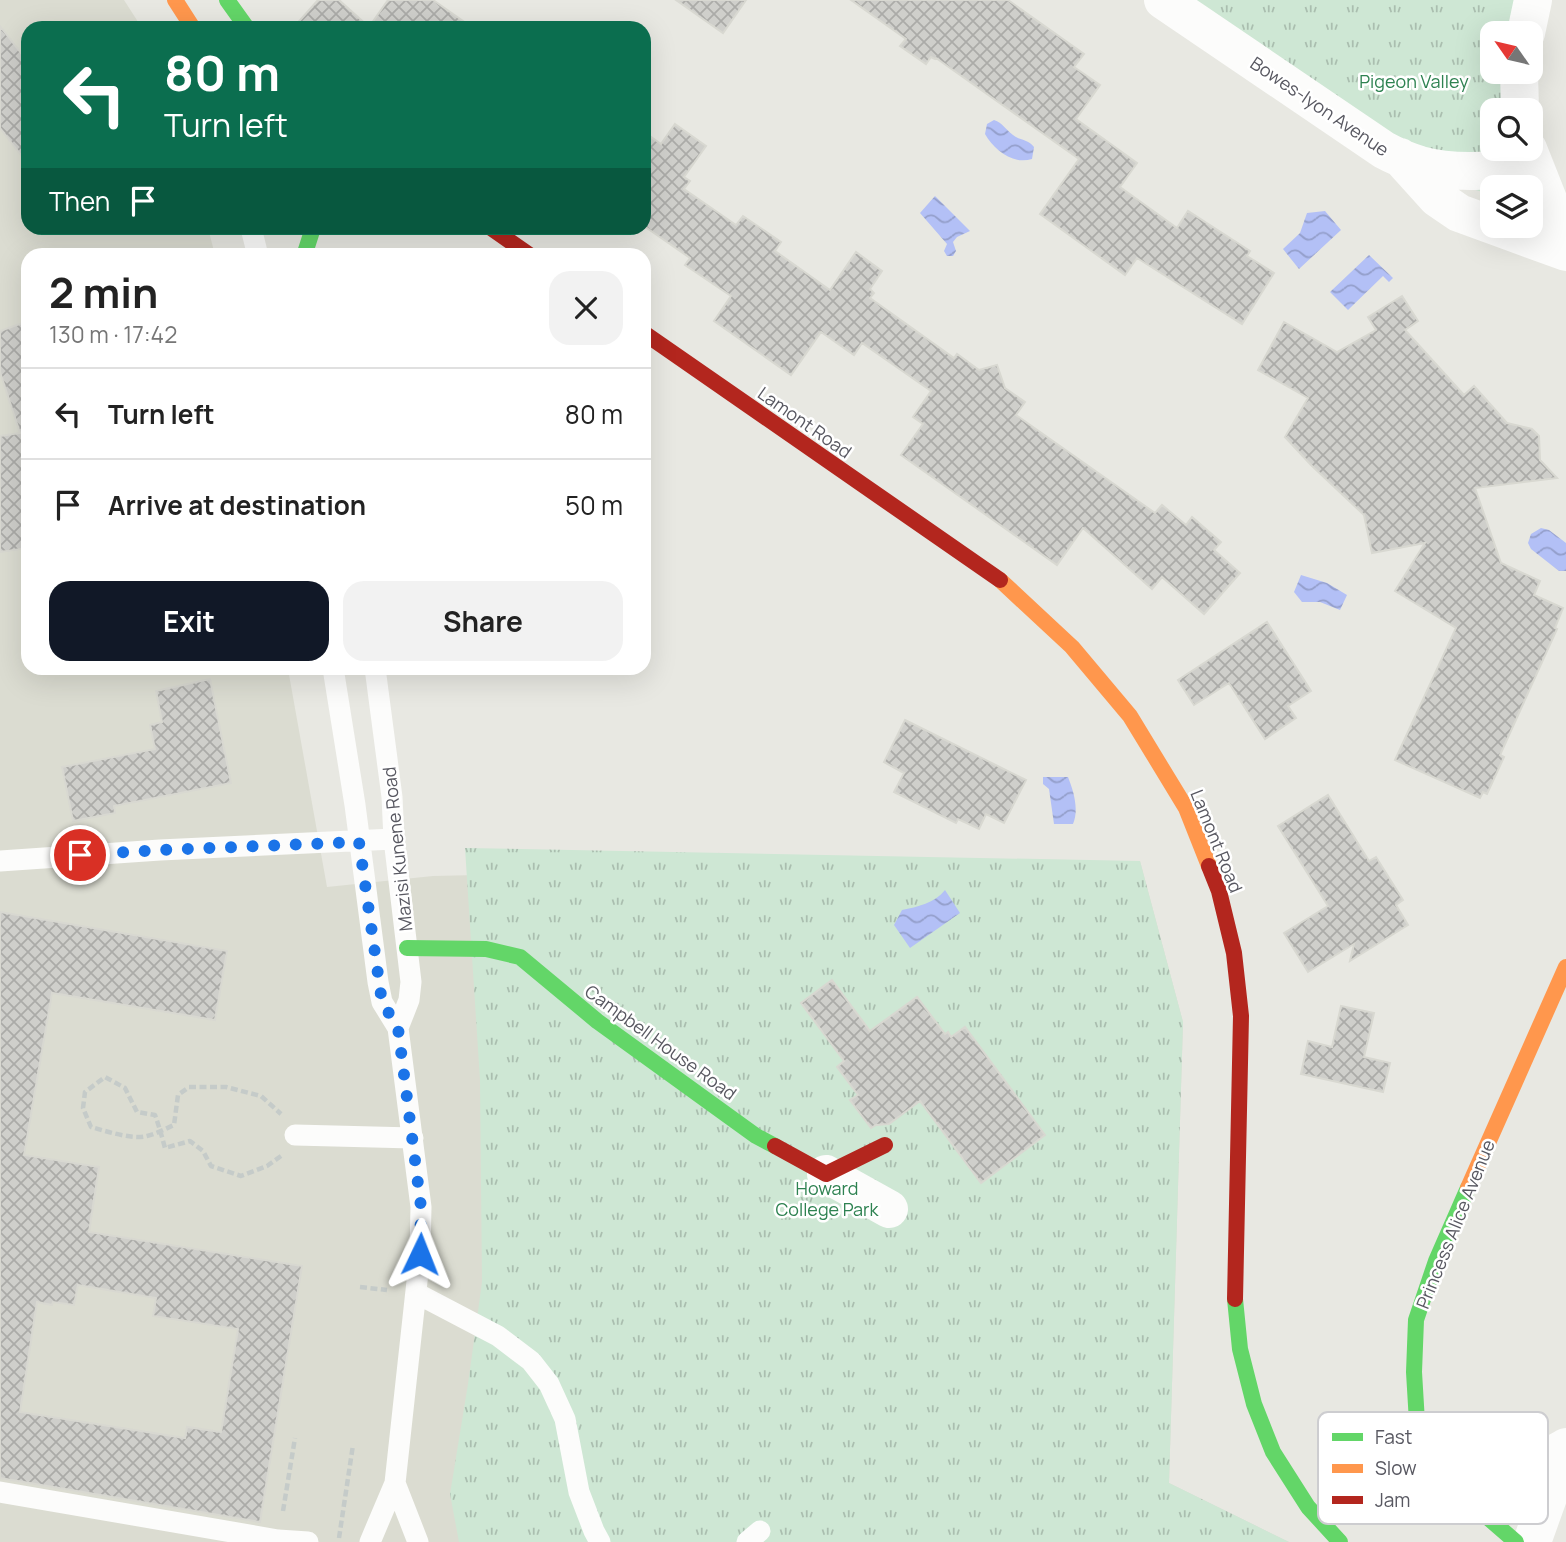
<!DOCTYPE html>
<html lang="en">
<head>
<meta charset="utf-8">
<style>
  :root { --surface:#fff; --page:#f2f2f2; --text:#222; --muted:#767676; --line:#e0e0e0; --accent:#111827 }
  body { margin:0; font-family:Manrope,sans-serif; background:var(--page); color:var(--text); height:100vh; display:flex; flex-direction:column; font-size:26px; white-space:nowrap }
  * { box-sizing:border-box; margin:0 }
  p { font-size:23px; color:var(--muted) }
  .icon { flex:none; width:38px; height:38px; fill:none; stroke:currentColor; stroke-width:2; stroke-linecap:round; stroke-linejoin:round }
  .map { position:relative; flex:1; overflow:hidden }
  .details { position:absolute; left:21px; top:248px; width:630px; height:427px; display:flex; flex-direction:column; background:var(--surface); border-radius:21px; box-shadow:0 7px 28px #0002 }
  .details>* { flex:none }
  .hud { position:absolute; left:21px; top:21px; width:630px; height:214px; border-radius:21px; box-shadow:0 7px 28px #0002; background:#0b6e4f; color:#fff; overflow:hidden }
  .needle { width:46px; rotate:304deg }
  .fabs { position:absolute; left:1480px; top:21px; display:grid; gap:14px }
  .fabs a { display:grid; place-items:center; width:63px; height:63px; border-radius:14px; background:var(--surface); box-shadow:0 7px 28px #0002; font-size:35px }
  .pin { position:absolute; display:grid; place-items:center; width:60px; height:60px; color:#fff; margin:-30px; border:4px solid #fff; border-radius:50%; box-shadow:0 2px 7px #0007 }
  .me { position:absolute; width:77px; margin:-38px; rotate:2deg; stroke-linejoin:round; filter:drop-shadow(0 0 5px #0008) }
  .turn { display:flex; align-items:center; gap:24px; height:147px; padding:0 28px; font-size:32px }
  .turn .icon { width:91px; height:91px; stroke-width:2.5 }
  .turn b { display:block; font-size:49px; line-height:60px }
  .then { display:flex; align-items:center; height:66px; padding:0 28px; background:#0003; gap:14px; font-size:26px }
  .round { display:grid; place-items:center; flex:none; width:74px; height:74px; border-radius:21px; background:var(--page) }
  .headline { display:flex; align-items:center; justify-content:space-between; height:119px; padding:0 28px }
  h1 { font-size:42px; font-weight:700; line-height:52px }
  .button { display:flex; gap:14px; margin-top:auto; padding:14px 28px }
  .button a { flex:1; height:80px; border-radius:21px; background:var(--accent); color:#fff; font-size:28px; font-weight:700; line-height:80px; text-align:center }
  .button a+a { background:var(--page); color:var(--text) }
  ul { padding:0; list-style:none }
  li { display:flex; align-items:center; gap:21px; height:91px; padding:0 28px; border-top:2px solid var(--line) }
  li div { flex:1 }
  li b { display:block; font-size:26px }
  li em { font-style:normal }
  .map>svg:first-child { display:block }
</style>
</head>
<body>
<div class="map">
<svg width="1566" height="1542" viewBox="0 0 1566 1542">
  <defs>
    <pattern id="grass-tufts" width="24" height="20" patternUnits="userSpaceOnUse" patternTransform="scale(1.75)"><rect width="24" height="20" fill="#cee7d4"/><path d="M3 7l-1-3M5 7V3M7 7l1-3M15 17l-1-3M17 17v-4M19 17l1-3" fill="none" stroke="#aabeaf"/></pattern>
    <pattern id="water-waves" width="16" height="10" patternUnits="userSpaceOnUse" patternTransform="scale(1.75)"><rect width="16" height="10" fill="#b3c0f6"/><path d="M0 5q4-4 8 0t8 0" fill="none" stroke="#949fcb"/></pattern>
    <pattern id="building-cross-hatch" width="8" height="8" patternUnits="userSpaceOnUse" patternTransform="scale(1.75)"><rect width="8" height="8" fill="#cfcfcb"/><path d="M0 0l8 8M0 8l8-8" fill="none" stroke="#ababa8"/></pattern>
  </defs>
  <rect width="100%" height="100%" fill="#e8e8e2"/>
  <!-- education -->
  <path fill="#dbdcd1" d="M0,0H124L142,28H28V228H208L215,255L28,256V668L288,669L327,887L433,876L1140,861L1183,1022L1169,1483L1289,1542H0Z"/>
  <!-- grass -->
  <path fill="url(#grass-tufts)" d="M1153,0H1530L1522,33H1493V72H1519L1520,110H1493V149H1525L1531,187H1493V195L1399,168Z
    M465,848L1140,861L1183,1022L1169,1483L1289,1542H459L450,1494L468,1384L482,1282L480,1080Z"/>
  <!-- water -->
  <path fill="url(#water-waves)" d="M994,120C1003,123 1005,129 1013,135C1020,141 1028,139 1034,147L1032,159C1013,165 994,150 985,134L987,124Z
    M935,196L970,231L957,237L953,242L956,251L953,256H947L944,251L947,244L920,213Z
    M1325,211L1341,230L1299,269L1283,249L1300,233L1307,213Z
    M1369,255L1393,278L1389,282L1383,276L1348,310L1330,292Z
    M1541,528L1549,530L1566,543V571H1559L1531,549L1528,543L1531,534Z
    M1301,575L1327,583L1347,595L1340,610L1320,602H1302L1294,592Z
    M1043,777H1068C1074,792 1079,810 1073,824H1054L1049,789L1043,784Z
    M945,890L960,913L910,948L894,925L902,910C917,907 935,903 945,890Z"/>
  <!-- building -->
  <path fill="url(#building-cross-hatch)" stroke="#d8d8d1" stroke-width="2" fill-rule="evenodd" d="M318,0H339L369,27L388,0H433L473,28H293Z
    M676,0H746L723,33Z
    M851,0H1008L1084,54L1074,67L1100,85L1076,119L1137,163L1120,187L1177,228L1188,211L1250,251L1247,256L1274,273L1242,324L1137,258L1125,275L1040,214L1079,159L936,58L935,59L931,57L926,64L900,46L906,39Z
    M0,26L28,62V164L0,128Z
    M675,124L706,146L684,177L690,181L684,189L736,225L743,216L781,242L775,251L830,290L856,252L882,271L870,289L874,293L870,298L954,358L957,354L979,370L997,365L1005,388L1025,402L1016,415L1155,513L1162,505L1186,525L1192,517L1221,542L1214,550L1240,573L1204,614L1162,577L1152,589L1083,528L1057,565L901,455L923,424L913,417L931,391L862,343L854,355L821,332L791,375L714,321L731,296L685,265L690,258L644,226V132L661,144Z
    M1402,296L1418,321L1405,330L1464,395L1474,386L1507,423L1532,429L1539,436L1540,460L1557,478L1475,488L1501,563L1540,581L1534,595L1563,608L1555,628L1557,629L1500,755L1504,757L1487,794L1483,792L1480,798L1395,760L1456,628L1395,591L1425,543L1372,553L1364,515L1311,465L1285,437L1308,398L1258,370L1284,322L1337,352L1376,330L1368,317Z
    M28,321V548L0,552V436L20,433L0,372V331Z
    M1267,622L1311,691L1288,706L1296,718L1265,739L1229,683L1194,705L1178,680Z
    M210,679L231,783L114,806L115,813L73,821L62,767L155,749L150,725L162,722L156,691Z
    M905,720L1026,780L1004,823L986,814L979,829L958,819L956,823L894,792L904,773L884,762Z
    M1328,795L1369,861L1376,857L1403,900L1396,905L1408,925L1350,961L1354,944L1308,972L1284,933L1328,906L1278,826Z
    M0,912L227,951L215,1020L52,993L24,1155L99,1167L89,1232L302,1266L260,1522L0,1478ZM78,1285L156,1298L153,1316L238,1329L221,1432L187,1427L185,1438L20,1412L37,1302L52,1305L53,1302L74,1305Z
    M832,980L870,1031L917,997L945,1034L948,1032L951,1037L965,1027L1045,1135L981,1183L920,1101L889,1124L876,1125L871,1128L850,1100L858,1095L837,1067L844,1061L801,1003Z
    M1341,1006L1374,1013L1364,1057L1390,1063L1383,1092L1301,1074L1308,1041L1332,1047Z"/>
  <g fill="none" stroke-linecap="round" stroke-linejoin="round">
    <!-- path -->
    <path stroke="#c5cbc9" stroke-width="4.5" stroke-dasharray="7 3.5" stroke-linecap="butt" d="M281,1156L267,1166L241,1176L211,1166L203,1151L190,1141L165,1148C162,1137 159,1126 155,1115L137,1112L125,1088L105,1077L85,1092L83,1108L91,1127C106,1131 132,1140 147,1136C156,1134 165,1129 174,1125L178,1095L189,1087H226L261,1096L281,1114
      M360,1287L387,1290
      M283,1511L295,1438
      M339,1538L353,1445"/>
    <!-- lane -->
    <path stroke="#fcfcfb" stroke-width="21" d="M251,228L258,256
      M333,668L355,805L378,982L382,1002L398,1028L421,1207L420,1254L395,1483L370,1542
      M375,668L392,797L394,839L411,982L409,1000L398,1028
      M0,861L160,850L394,839
      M295,1135L413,1138
      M416,1293L498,1336L531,1361L549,1384L565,1419L579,1492L594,1531L600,1542
      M395,1483L418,1542
      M0,1492L278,1540L308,1542
      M747,1542L760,1531"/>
    <!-- street -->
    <path stroke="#fcfcfb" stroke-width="38" d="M1163,0L1384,150C1395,156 1407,161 1420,165C1456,175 1497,170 1534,167
      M1526,33L1533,0
      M1519,72L1520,110
      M1528,149L1553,212L1566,235
      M1400,157L1437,198L1459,213L1566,252
      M826,1174L889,1209
      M1441,1472C1466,1473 1490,1475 1515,1470C1533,1467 1550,1456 1566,1447
      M1532,1542L1551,1489L1566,1461"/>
    <!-- fast -->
    <path stroke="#63d668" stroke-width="16" d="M227,0L247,28
      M304,256L313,228
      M407,948L486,949L520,957L597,1021L756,1136L775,1146
      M1468,1188L1436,1261L1416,1320L1414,1372L1417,1422L1441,1472L1471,1503L1516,1542
      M1235,1299L1240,1349L1254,1404L1273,1452L1308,1507L1340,1542"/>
    <!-- slow -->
    <path stroke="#ff974d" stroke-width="16" d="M175,0L193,28
      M1000,580L1072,647L1130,716L1186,808L1209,866
      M1468,1188L1566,967"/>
    <!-- jam -->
    <path stroke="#b3261e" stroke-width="16" d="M491,228L531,256
      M644,333L1000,580
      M1209,866L1219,891L1234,953L1241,1016L1235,1299
      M775,1146L826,1174L885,1145"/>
  </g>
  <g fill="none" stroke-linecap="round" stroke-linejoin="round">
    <!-- route -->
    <path stroke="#1a73e8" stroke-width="12" stroke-dasharray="0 21.6" d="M80,855L160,850L359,842L382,1002L398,1028L421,1207L420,1254"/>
  </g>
  <g text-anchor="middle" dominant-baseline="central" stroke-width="5" stroke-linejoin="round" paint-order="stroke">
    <!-- park labels -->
    <g font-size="18" fill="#2e8251" stroke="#fff">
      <text x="1414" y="81">Pigeon Valley</text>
      <text x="827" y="1188">Howard<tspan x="827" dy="21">College Park</tspan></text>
    </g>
    <!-- street labels -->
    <g font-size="18" fill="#585861" stroke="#fff">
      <text transform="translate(1320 106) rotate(34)">Bowes-lyon Avenue</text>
      <text transform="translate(805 422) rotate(35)">Lamont Road</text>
      <text transform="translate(1217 841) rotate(68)">Lamont Road</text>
      <text transform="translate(397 849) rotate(-96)">Mazisi Kunene Road</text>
      <text transform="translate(661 1042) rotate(36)">Campbell House Road</text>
      <text transform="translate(1455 1224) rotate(-68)">Princess Alice Avenue</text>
    </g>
  </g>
  <!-- legend -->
  <rect x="1318" y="1412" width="230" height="112" rx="10" fill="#fff" stroke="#cdcdd0" stroke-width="2"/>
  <rect x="1332" y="1433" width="31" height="8" fill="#63d668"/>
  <rect x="1332" y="1464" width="31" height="9" fill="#ff974d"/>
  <rect x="1332" y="1496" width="31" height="8" fill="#b3261e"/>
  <g font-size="19" fill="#585861">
    <text x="1375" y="1444">Fast</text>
    <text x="1375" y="1475">Slow</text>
    <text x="1375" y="1507">Jam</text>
  </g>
</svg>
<div class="fabs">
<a><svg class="needle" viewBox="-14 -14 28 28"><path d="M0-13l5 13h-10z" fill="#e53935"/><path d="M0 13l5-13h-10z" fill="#767676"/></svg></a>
<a><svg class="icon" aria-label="search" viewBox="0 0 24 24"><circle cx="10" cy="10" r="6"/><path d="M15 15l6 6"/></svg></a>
<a><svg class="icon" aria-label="layers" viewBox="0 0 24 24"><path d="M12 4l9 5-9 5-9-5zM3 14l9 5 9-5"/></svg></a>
</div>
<div class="pin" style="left:80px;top:855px;background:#d93025"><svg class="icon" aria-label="arrive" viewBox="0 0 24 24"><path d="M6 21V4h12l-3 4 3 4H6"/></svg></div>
<svg class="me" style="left:420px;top:1254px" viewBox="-20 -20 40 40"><path d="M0-17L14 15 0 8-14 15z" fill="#1a73e8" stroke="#fff" stroke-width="4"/></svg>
<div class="hud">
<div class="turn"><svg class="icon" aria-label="left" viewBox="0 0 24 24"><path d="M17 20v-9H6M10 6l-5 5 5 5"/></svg><div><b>80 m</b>Turn left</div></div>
<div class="then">Then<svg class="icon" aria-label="arrive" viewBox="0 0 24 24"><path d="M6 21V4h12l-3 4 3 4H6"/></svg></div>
</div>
<section class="details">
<div class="headline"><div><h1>2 min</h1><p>130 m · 17:42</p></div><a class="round"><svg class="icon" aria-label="close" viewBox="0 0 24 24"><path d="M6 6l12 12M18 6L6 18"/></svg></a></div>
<ul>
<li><svg class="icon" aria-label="left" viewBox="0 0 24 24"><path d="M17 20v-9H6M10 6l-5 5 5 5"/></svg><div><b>Turn left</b></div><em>80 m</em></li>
<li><svg class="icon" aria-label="arrive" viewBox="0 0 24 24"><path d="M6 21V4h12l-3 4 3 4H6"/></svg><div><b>Arrive at destination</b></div><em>50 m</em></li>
</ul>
<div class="button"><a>Exit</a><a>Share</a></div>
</section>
</div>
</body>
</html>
